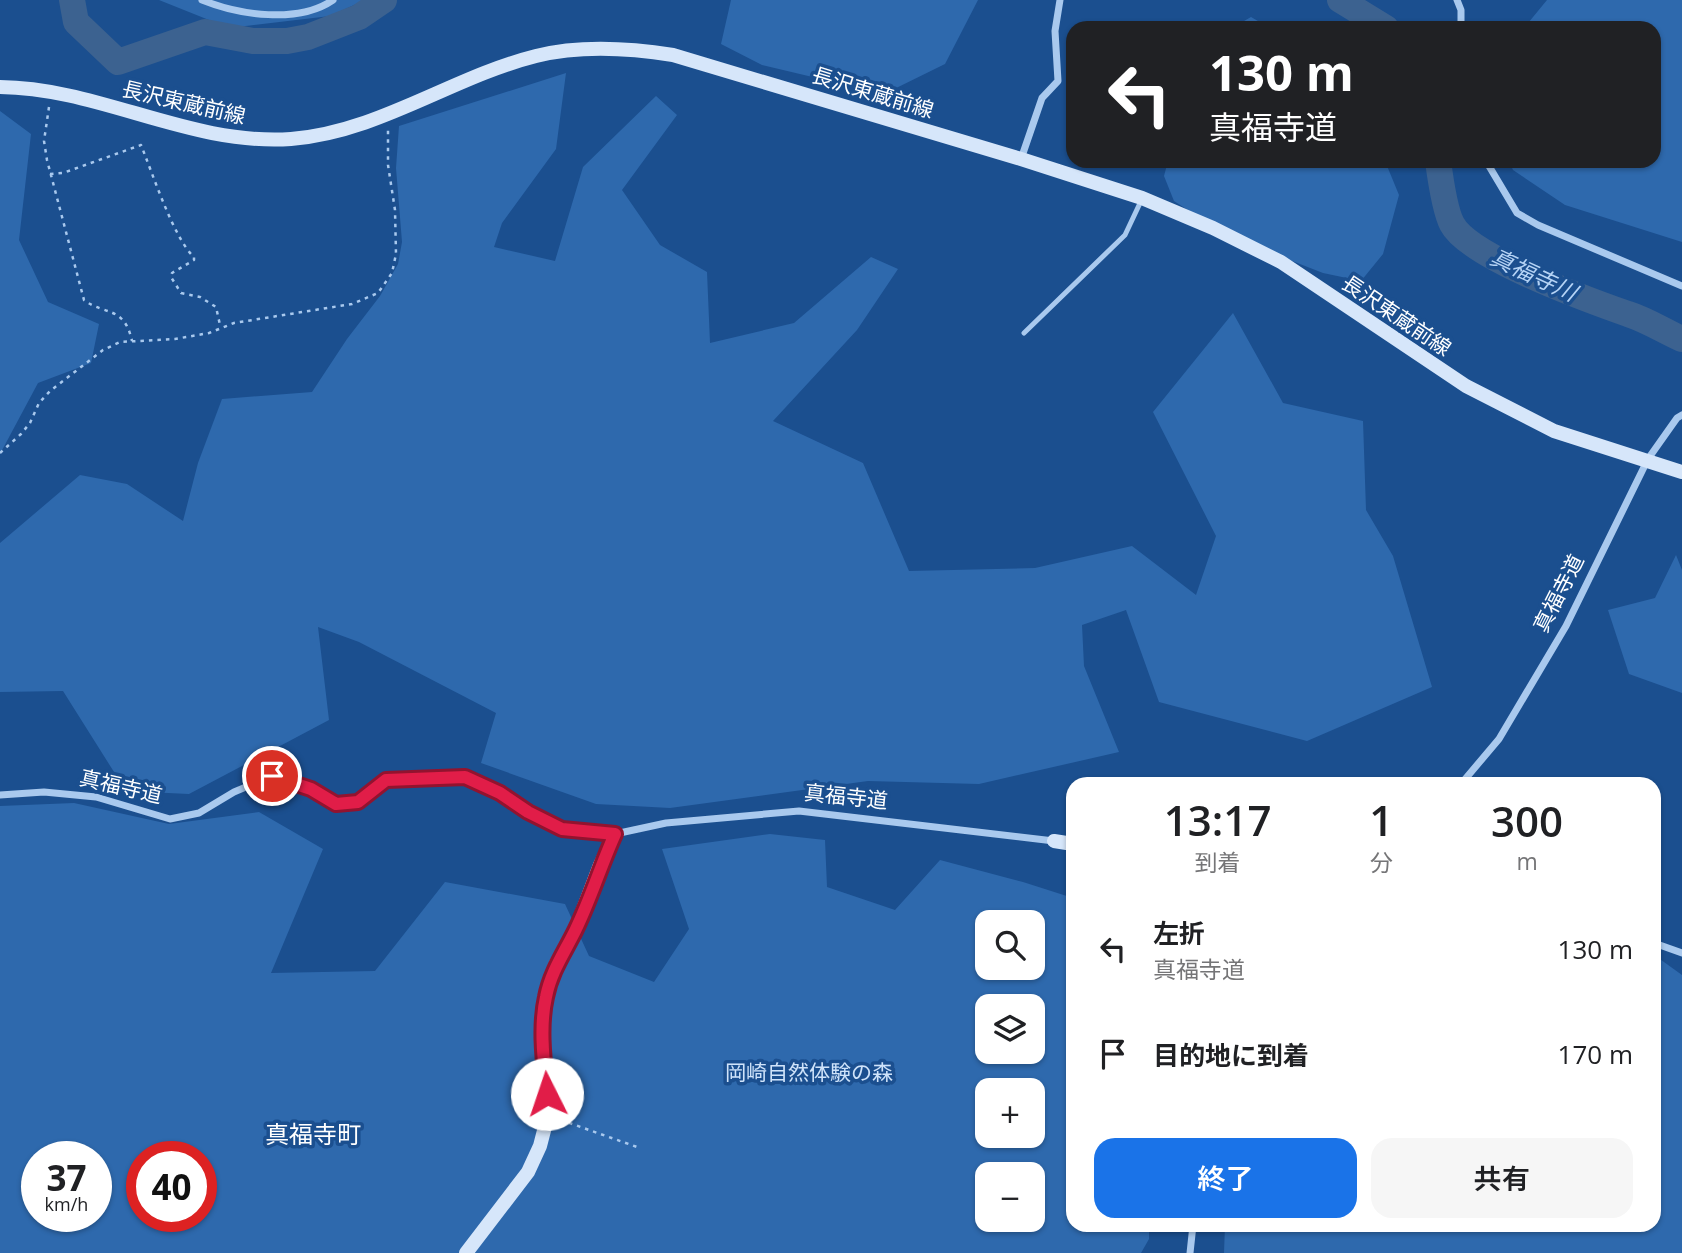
<!DOCTYPE html>
<html lang="ja">
<head>
<meta charset="utf-8">
<style>
  :root { --surface:#fff; --page:#f6f6f6; --text:#202124; --muted:#757577; --accent:#1a73e8 }
  body { margin:0; font-family:"Open Sans","Noto Sans JP",sans-serif; background:var(--page); color:var(--text); height:100vh; display:flex; flex-direction:column; font-size:26px; white-space:nowrap }
  * { box-sizing:border-box; margin:0 }
  p { font-size:23px; color:var(--muted) }
  .icon { flex:none; width:38px; height:38px; fill:none; stroke:currentColor; stroke-width:2; stroke-linecap:round; stroke-linejoin:round }
  .map { position:relative; flex:1; overflow:hidden }
  .side { position:absolute; left:1066px; top:777px; width:595px; height:455px; display:flex; flex-direction:column; background:var(--surface); border-radius:21px; box-shadow:0 2px 5px #0004 }
  .side>* { flex:none }
  .hud { position:absolute; left:1066px; top:21px; width:595px; height:147px; border-radius:21px; box-shadow:0 2px 5px #0004; background:#202124; color:#fff; overflow:hidden }
  .controls { position:absolute; left:975px; top:910px; display:grid; gap:14px }
  .controls a { display:grid; place-items:center; width:70px; height:70px; border-radius:14px; background:var(--surface); box-shadow:0 2px 5px #0004; font-size:35px }
  .speed { position:absolute; left:21px; top:1141px; display:flex; gap:14px; font-size:35px; font-weight:700; text-align:center }
  .speed>* { display:grid; place-content:center; width:91px; height:91px; border-radius:50%; background:var(--surface); box-shadow:0 2px 5px #0004; line-height:1 }
  .speed small { font-size:18px; font-weight:400 }
  .speed .limit { border:10px solid #d22; background:#fff; color:#111 }
  .pin { position:absolute; display:grid; place-items:center; width:60px; height:60px; color:#fff; margin:-30px; border:4px solid #fff; border-radius:50%; box-shadow:0 2px 7px #0007 }
  .me { position:absolute; width:77px; margin:-38px; rotate:356deg; stroke-linejoin:round; filter:drop-shadow(0 0 5px #0008) }
  .turn { display:flex; align-items:center; gap:24px; height:147px; padding:0 28px; font-size:32px }
  .turn .icon { width:91px; height:91px; stroke-width:2.5 }
  .turn b { display:block; font-size:49px; line-height:60px }
  .eta { display:flex; justify-content:space-evenly; align-items:center; height:119px; text-align:center }
  .eta b { font-size:42px; font-weight:600; line-height:49px }
  .cta { display:flex; gap:14px; margin-top:auto; padding:14px 28px }
  .cta a { flex:1; height:80px; border-radius:21px; background:var(--accent); color:#fff; font-size:28px; font-weight:600; line-height:80px; text-align:center }
  .cta a+a { background:var(--page); color:var(--text) }
  ul { padding:0; list-style:none }
  li { display:flex; align-items:center; gap:21px; height:105px; padding:0 28px }
  li div { flex:1 }
  li b { display:block; font-size:26px }
  li em { font-style:normal }
  .map>svg:first-child { display:block }
</style>
</head>
<body>
<div class="map">
<svg width="1682" height="1253" viewBox="0 0 1682 1253">
  <rect width="100%" height="100%" fill="#1b4f8f"/>
  <!-- green -->
  <path fill="#2e69ad" fill-rule="evenodd" d="M159,0H365L330,16L229,28Z
    M731,0H978L945,64L884,94L762,65L721,44Z
    M1547,0H1682V242L1565,205L1513,170L1509,161H1654V28H1524Z
    M1251,17L1270,28H1232Z
    M566,73L556,149L502,223L494,247L555,261L583,167L656,96L677,115L622,190L660,245L707,272L710,343L794,323L871,257L898,269L857,330L773,421L863,463L909,571L1035,568L1132,546L1196,595L1216,536L1153,412L1233,313L1283,403L1363,421L1366,510L1393,556L1432,687L1307,741L1159,702L1126,610L1082,625L1084,666L1119,752L979,784L868,781L670,808L596,804L481,763L496,713L359,642L318,627L329,720L189,794L126,791L63,691L0,692V543L80,475L127,484L183,521L198,463L222,399L312,392L347,339L380,296L398,264L402,242L396,168L399,126Z
    M0,111L31,134L19,240L48,302L99,324L91,363L38,383L0,454Z
    M1168,161H1385L1399,195L1383,254L1361,281L1323,273L1228,236L1174,201L1164,176Z
    M1676,555L1682,570V693L1629,674L1608,610L1655,598Z
    M74,803L169,824L259,812L323,849L271,973L375,971L445,882L565,904L589,956L654,982L689,929L662,849L770,834L825,840L827,887L895,910L940,860L1023,882L1073,898V1225H1149V1239L1141,1253H0V806ZM987,922H1032V968H987ZM987,1006H1032V1052H987ZM987,1090H1032V1136H987ZM37,1157H96V1216H37ZM142,1157H201V1216H142ZM987,1174H1032V1220H987Z
    M1657,957L1682,975V1253H1224L1225,1225H1654V967Z"/>
  <g fill="none" stroke-linecap="round" stroke-linejoin="round">
    <!-- river -->
    <path stroke="#3c6290" stroke-width="26" d="M72,0L76,22L118,62L205,32L253,41H287L308,37L359,17L384,0
      M1340,0L1386,28
      M1438,161C1440,176 1445,211 1452,224C1469,257 1591,301 1628,314C1647,320 1664,331 1682,339"/>
    <!-- path -->
    <path stroke="#a9c9ee" stroke-width="2.5" stroke-dasharray="3.5 5" stroke-linecap="butt" d="M49,107L44,141L47,160L84,300C105,316 124,305 132,341
      M50,174L63,173L141,145C152,172 174,239 194,257V260L172,273L171,277L181,293L200,297L216,307L220,325
      M0,453L21,434L30,423L39,403L50,391L103,350L120,342L175,339L209,333L234,323L352,304L378,293L392,273L396,254L395,210L388,165V129
      M561,1120L637,1147"/>
    <!-- lane -->
    <path stroke="#a9c9ee" stroke-width="5" d="M1024,333L1125,235L1141,201"/>
    <!-- street -->
    <path stroke="#a9c9ee" stroke-width="7" d="M202,0C239,15 298,24 333,0
      M1457,0L1461,10V28
      M1021,159L1042,98L1058,81L1055,31L1060,0
      M1486,161L1517,213L1538,225L1682,286
      M1461,784L1499,739L1566,626L1648,459L1677,418L1682,415
      M0,795L44,792L96,797L170,819L199,813L234,792L272,776L311,789L336,804L358,802L386,780L465,777L500,793L528,812L562,829L615,834L666,823L799,811L1054,841
      M1654,943L1682,953
      M1190,1253L1193,1225"/>
    <!-- secondary -->
    <path stroke="#d6e6fa" stroke-width="14" d="M0,87C100,88 190,146 291,139C379,132 452,77 536,56C580,45 629,48 673,55L1021,159L1142,198L1213,228L1281,262L1466,386L1554,431L1682,472
      M1054,841L1073,844
      M466,1253L528,1172L540,1146L548,1115L543,1031L545,998L556,964L576,928L600,865L615,834"/>
  </g>
  <g fill="none" stroke-linecap="round" stroke-linejoin="round">
    <defs>
      <path id="route" d="M272,776L311,789L336,804L358,802L386,780L465,777L500,793L528,812L562,829L615,834C601,865 591,898 576,929C565,952 551,971 546,997C539,1028 544,1063 547,1094"/>
    </defs>
    <!-- route casing -->
    <use href="#route" stroke="#92132f" stroke-width="18"/>
    <!-- route -->
    <use href="#route" stroke="#e11d48" stroke-width="12"/>
  </g>
  <g text-anchor="middle" dominant-baseline="central" stroke-width="7" stroke-linejoin="round" paint-order="stroke">
    <!-- street labels -->
    <g font-size="21" fill="#fff" stroke="#1b4f8f">
      <text transform="translate(873 92) rotate(17)">長沢東蔵前線</text>
      <text transform="translate(184 102) rotate(13)">長沢東蔵前線</text>
      <text transform="translate(1397 315) rotate(34)">長沢東蔵前線</text>
      <text transform="translate(1558 593) rotate(-63)">真福寺道</text>
      <text transform="translate(121 786) rotate(13)">真福寺道</text>
      <text transform="translate(846 796) rotate(6)">真福寺道</text>
    </g>
    <!-- park labels -->
    <g font-size="21" fill="#cfe3fa" stroke="#1b4f8f">
      <text x="809" y="1072">岡崎自然体験の森</text>
    </g>
    <!-- water labels -->
    <g font-size="23" font-style="italic" fill="#b5d3f5" stroke="#1b4f8f">
      <text transform="translate(1534 274) rotate(25)">真福寺川</text>
    </g>
    <!-- quarter labels -->
    <g font-size="24" fill="#fff" stroke="#1b4f8f">
      <text x="313" y="1133">真福寺町</text>
    </g>
  </g>
</svg>
<div class="controls">
<a><svg class="icon" aria-label="search" viewBox="0 0 24 24"><circle cx="10" cy="10" r="6"/><path d="M15 15l6 6"/></svg></a>
<a><svg class="icon" aria-label="layers" viewBox="0 0 24 24"><path d="M12 4l9 5-9 5-9-5zM3 14l9 5 9-5"/></svg></a>
<a>+</a>
<a>−</a>
</div>
<div class="speed"><div>37<small>km/h</small></div><div class="limit">40</div></div>
<div class="pin" style="left:272px;top:776px;background:#d93025"><svg class="icon" aria-label="arrive" viewBox="0 0 24 24"><path d="M6 21V4h12l-3 4 3 4H6"/></svg></div>
<svg class="me" style="left:547px;top:1094px" viewBox="-20 -20 40 40"><circle r="19" fill="#fff"/><path d="M0-13L10 11 0 6-10 11z" fill="#e11d48"/></svg>
<div class="hud">
<div class="turn"><svg class="icon" aria-label="left" viewBox="0 0 24 24"><path d="M17 20v-9H6M10 6l-5 5 5 5"/></svg><div><b>130 m</b>真福寺道</div></div>
</div>
<section class="side">
<div class="eta">
<div><b>13:17</b><p>到着</p></div>
<div><b>1</b><p>分</p></div>
<div><b>300</b><p>m</p></div>
</div>
<ul>
<li><svg class="icon" aria-label="left" viewBox="0 0 24 24"><path d="M17 20v-9H6M10 6l-5 5 5 5"/></svg><div><b>左折</b><p>真福寺道</p></div><em>130 m</em></li>
<li><svg class="icon" aria-label="arrive" viewBox="0 0 24 24"><path d="M6 21V4h12l-3 4 3 4H6"/></svg><div><b>目的地に到着</b></div><em>170 m</em></li>
</ul>
<div class="cta"><a>終了</a><a>共有</a></div>
</section>
</div>
</body>
</html>
